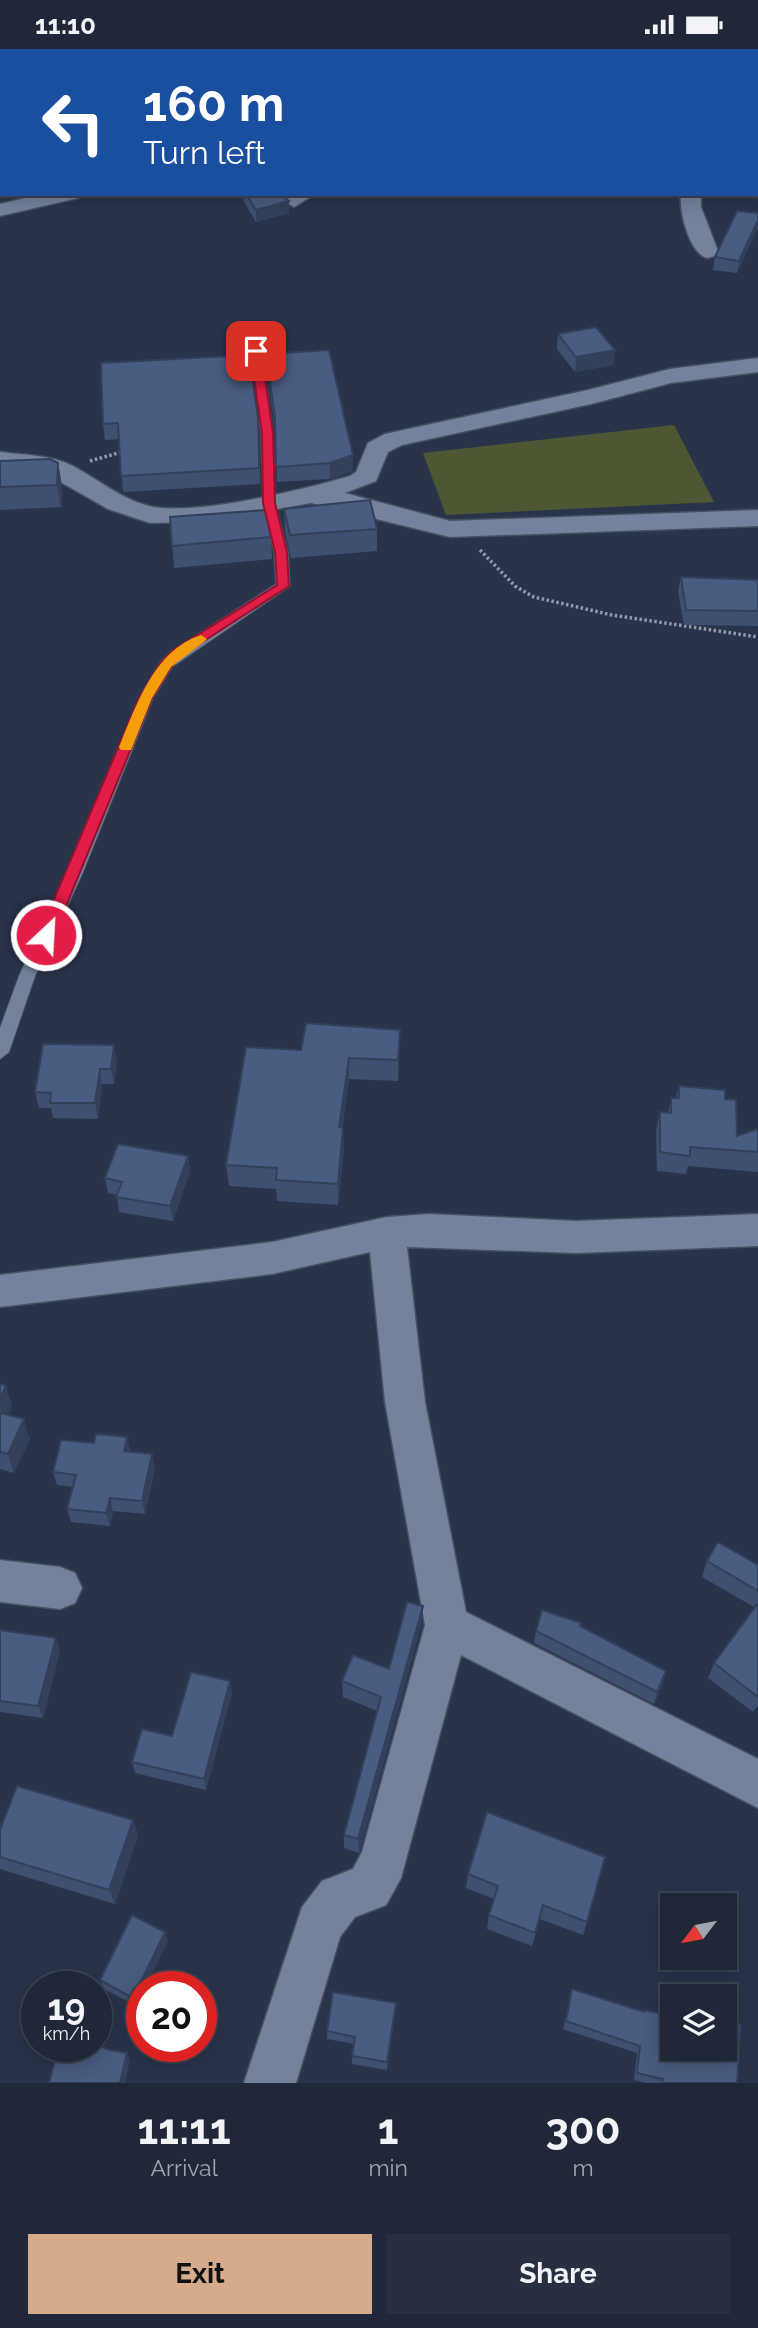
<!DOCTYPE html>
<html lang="en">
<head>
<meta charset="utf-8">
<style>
  :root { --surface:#1f2738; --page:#272f40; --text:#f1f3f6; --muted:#a1a5ae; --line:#3c4453; --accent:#d6ab8b }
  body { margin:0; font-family:Raleway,sans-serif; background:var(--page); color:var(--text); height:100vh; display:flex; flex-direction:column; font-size:26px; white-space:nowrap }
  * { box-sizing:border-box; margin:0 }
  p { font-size:23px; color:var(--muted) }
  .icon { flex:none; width:38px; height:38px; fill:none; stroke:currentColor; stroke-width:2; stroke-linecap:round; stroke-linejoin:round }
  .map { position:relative; height:2034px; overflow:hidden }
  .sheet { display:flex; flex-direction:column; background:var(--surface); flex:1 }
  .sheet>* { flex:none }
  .guide { position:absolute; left:0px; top:0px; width:760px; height:147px; box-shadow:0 4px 18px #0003,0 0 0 2px var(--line); background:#1a4fa0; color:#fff; overflow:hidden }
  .needle { width:46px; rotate:238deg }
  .fabs { position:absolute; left:660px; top:1844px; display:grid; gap:14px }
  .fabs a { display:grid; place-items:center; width:77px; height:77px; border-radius:0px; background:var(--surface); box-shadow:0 4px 18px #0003,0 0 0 2px var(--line); font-size:35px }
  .speed { position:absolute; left:21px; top:1922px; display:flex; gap:14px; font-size:35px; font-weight:700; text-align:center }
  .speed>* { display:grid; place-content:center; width:91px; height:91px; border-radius:50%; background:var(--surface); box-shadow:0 4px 18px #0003,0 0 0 2px var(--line); line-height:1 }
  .speed small { font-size:18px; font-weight:400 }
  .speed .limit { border:10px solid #d22; background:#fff; color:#111 }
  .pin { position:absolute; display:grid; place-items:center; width:60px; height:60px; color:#fff; margin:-30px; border-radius:14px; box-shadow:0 4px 10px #0006 }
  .me { position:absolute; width:77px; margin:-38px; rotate:25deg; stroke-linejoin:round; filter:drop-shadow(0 0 5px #0008) }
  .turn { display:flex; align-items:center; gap:24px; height:147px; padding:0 28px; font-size:32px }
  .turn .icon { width:91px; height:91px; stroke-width:2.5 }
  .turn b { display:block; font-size:49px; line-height:60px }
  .eta { display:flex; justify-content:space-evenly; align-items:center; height:119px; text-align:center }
  .eta b { font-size:42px; font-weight:700; line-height:49px }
  .button { display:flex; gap:14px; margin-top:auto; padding:14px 28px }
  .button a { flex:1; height:80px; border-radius:0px; background:var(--accent); color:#111; font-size:28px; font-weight:700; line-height:80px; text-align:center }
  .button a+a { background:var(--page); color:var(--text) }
  .status { display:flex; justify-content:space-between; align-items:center; height:49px; padding:0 35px; background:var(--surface); direction:ltr }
  .status svg { height:19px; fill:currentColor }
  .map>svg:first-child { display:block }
</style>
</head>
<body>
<div class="status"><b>11:10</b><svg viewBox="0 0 49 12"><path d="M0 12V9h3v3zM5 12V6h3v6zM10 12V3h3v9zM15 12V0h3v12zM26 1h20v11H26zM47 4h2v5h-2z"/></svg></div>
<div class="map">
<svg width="758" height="2034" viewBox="0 0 758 2034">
  <rect width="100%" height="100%" fill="#29344b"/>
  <!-- green -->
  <path fill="#4e5733" d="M674,376L714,453L446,466L423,404Z"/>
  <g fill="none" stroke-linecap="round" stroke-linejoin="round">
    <defs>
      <path id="lane" d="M256,298L262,302L273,384L275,454L288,503L290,537L172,618L153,649L83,823L35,927L9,1003L0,1010V979L19,927L67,823L139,649L161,612L172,602L276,535L274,503L263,454L261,384L250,302Z"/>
      <path id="street" d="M119,0H144L118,2Z
        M2,35V47L0,48V36Z
        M42,145H81L78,149L0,167V155Z
        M290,145H315L294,158L284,152Z
        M681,145H701V158L718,202L715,207L707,209C689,204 679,162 681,145Z
        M758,309V323L671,334L591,355L402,396L388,403L376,432L345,444L450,472L758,461V477L450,488L311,454L204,473L150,474L108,460L43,423L0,419V403C25,406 51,406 73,417C99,431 121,450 149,457C192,468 306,440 350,427L356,423L368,394L385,385L588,341L670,320Z
        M429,1165L576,1172L758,1165V1197L576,1204L407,1198L425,1353L466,1563L758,1710V1759L461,1606L401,1829L386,1856L355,1868L340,1888L296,2034H244L302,1858L322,1832L353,1820L362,1803L425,1576L385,1353L370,1203L272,1225L0,1258V1226L272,1193L387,1168Z
        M0,1511L60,1518L75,1524L82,1539L75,1554L60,1560L0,1553Z"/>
    </defs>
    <!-- lane casing -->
    <use href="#lane" stroke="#465061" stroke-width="2"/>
    <!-- street casing -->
    <use href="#street" stroke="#465061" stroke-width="3"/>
    <!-- path -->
    <path stroke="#9199a8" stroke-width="3.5" stroke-dasharray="2.5 2.5" stroke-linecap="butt" d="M90,412L125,402
      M480,501L515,537L534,548L612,566L758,588"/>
    <!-- lane -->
    <use href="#lane" fill="#74829c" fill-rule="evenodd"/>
    <!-- street -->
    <use href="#street" fill="#74829c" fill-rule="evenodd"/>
  </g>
  <!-- wall -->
  <path fill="#3f4f6f" d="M243,145H280L289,152V164L256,173L244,153Z
    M758,164L737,224L713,221L715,208Z
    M558,285L615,301L613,316L575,323L557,300Z
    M266,305L353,406V422L330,430L277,433L275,381L267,320Z
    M258,369L260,435L123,443L119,390L105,391L103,375Z
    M0,412L58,414L62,437L61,458L0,461Z
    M284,460L377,480V502L291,509L285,482Z
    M170,468L271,488L272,510L174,519Z
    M681,528L758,531V577L684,576L678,542Z
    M301,1001L399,1003L398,1032L349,1030L342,1079L344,1100L338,1156L277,1152L276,1140L229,1137L226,1116Z
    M117,1011L114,1035H102L98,1070L53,1069L51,1059H39L35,1043Z
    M679,1037L725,1050L737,1087L758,1080V1123L688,1117L686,1125L657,1122L656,1082L660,1063L668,1064L671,1049H676Z
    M188,1107L190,1122L173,1172L119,1163L117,1146L108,1144L105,1129Z
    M0,1335L12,1356L8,1366L30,1390L14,1424L0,1420Z
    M127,1388L130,1403L155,1419L145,1465L113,1462L110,1477L71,1473L67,1460L73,1438L57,1436L53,1423L94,1394Z
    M707,1512L758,1516V1656L753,1663L708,1629L714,1614L754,1558L702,1528Z
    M423,1557L422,1573L359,1804L344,1799V1786L377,1662L343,1648L342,1632L389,1620Z
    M580,1577L663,1634L654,1655L534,1594L536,1582Z
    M0,1581L60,1601L43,1669L0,1663Z
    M232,1644L206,1741L135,1724L132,1713L172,1687Z
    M133,1771L138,1786L115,1855L0,1820V1781Z
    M468,1825L587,1873L583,1886L540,1870L532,1897L487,1880L489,1866L494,1850L466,1839Z
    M168,1892L136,1957L104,1940L100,1931Z
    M572,1940L643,1963L644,1961L659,1965L663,1957L737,2034H646L634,2031L637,2004L563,1980Z
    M395,1963L387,2021L352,2015V2007L354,1995L327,1990V1982Z"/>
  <!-- shaded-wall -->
  <path fill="#33405a" d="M289,152V164L256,173V161Z
    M758,171V179L737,224L739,212Z
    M615,301L613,316L575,323L576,308Z
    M353,406V422L330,430V414Z
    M58,414L62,437L61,458L57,436Z
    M114,996L117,1011L114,1035L111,1020Z
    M349,1009V1030L340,1099L339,1078Z
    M100,1020L102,1035L98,1070L95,1054Z
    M343,1079L344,1100L338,1156V1135Z
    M188,1107L190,1122L173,1172L170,1157Z
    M6,1337L12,1356L1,1382L0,1350Z
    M24,1370L30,1390L14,1424L8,1405Z
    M127,1388L130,1402L127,1416L124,1402Z
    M152,1405L155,1419L145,1465L142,1452Z
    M110,1449L113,1462L110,1477L106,1464Z
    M423,1557L422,1573L359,1804L358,1790Z
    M56,1589L60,1601L43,1669L38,1657Z
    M666,1622L663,1634L654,1655L657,1643Z
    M230,1632L232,1644L206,1741L204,1730Z
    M133,1771L138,1786L115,1855L109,1841Z
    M165,1883L168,1892L146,1937H142V1946L136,1957L133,1949Z
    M396,1954L395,1963L387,2021V2013Z
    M127,2004L130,2012L125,2034H120Z"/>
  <!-- building -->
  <path fill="#495c81" stroke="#33405a" stroke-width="2" d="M246,145H280L289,152L256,161Z
    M737,162L758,164V171L739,212L715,208Z
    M596,278L615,301L576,308L558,285Z
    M329,301L353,406L330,414L276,418L275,368L266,305Z
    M249,306L258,369L259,419L121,427L118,374L103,375L101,314Z
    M50,410L58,414L57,436L0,438V412Z
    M370,451L377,480L290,486L284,460Z
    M266,461L271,488L172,497L170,468Z
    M681,528L758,531V562L686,561Z
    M306,974L400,981L398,1011L349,1009L339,1078L343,1079L338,1135L276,1131L277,1119L226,1116L246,998L301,1001Z
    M43,995L114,996L111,1020H100L95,1054H50L51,1044L35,1043Z
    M679,1037L725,1041V1050L736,1051L737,1087L758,1080V1103L690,1098V1107L660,1103V1063L671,1064V1049H679Z
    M118,1095L188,1107L170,1157L116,1148L122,1133L105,1129Z
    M0,1335L6,1337L0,1350Z
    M0,1364L24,1370L8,1405L0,1403Z
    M96,1385L127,1388L124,1402L152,1405L142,1452L110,1449L106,1464L67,1460L76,1426L53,1423L61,1391L94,1394Z
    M718,1493L758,1516V1542L707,1512Z
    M407,1553L423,1557L358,1790L344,1786L381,1648L342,1632L353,1606L389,1620Z
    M758,1554V1648L714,1614Z
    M542,1561L581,1574L580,1577L666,1622L657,1643L536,1582Z
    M0,1581L56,1589L38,1657L0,1652Z
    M191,1623L230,1632L204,1730L132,1713L142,1680L172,1687Z
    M17,1737L133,1771L109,1841L0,1808V1781Z
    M487,1763L605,1808L587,1873L543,1856L535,1884L489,1866L498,1837L468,1825Z
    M132,1866L165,1883L133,1949L100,1931Z
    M572,1940L644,1963V1961L662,1965L663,1957L672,1959V2000H724V1972L741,1976L737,2034H662L663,2030L637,2024L640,1997L566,1972Z
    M333,1943L396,1954L387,2013L352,2007L355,1988L327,1982Z
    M96,1995L109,2001L127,2004L120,2034H49L59,1997H96Z"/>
  <!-- route -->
  <path fill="#e11d48" stroke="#92132f" stroke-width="2" d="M256,299L261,302L273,384L275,454L287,503L289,537L181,607L171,618L152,649L54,886L46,891L41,890L39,886L139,649L161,613L172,602L277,536L275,503L263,454L262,384L250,302Z"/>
  <!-- slow -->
  <path fill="#f59e0b" d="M201,586L207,590L205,592L171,618L152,649L131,701H121L119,698C136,657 154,601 201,586Z"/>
</svg>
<div class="fabs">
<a><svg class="needle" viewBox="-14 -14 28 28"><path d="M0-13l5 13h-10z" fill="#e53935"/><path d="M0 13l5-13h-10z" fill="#a1a5ae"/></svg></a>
<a><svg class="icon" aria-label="layers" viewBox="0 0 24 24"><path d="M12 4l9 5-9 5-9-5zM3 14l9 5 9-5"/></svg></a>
</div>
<div class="speed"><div>19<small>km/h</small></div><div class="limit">20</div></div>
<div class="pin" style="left:256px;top:302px;background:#d93025"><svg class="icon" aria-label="arrive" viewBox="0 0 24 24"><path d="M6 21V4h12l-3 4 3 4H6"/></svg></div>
<svg class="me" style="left:46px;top:886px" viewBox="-20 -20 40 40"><circle r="17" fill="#e11d48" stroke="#fff" stroke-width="3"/><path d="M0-11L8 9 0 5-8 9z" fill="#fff"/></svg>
<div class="guide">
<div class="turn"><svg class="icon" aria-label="left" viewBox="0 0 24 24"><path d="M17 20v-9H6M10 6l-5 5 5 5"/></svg><div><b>160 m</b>Turn left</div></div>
</div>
</div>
<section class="sheet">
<div class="eta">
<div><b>11:11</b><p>Arrival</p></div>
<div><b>1</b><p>min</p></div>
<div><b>300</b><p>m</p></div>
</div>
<div class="button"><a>Exit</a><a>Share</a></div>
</section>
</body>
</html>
